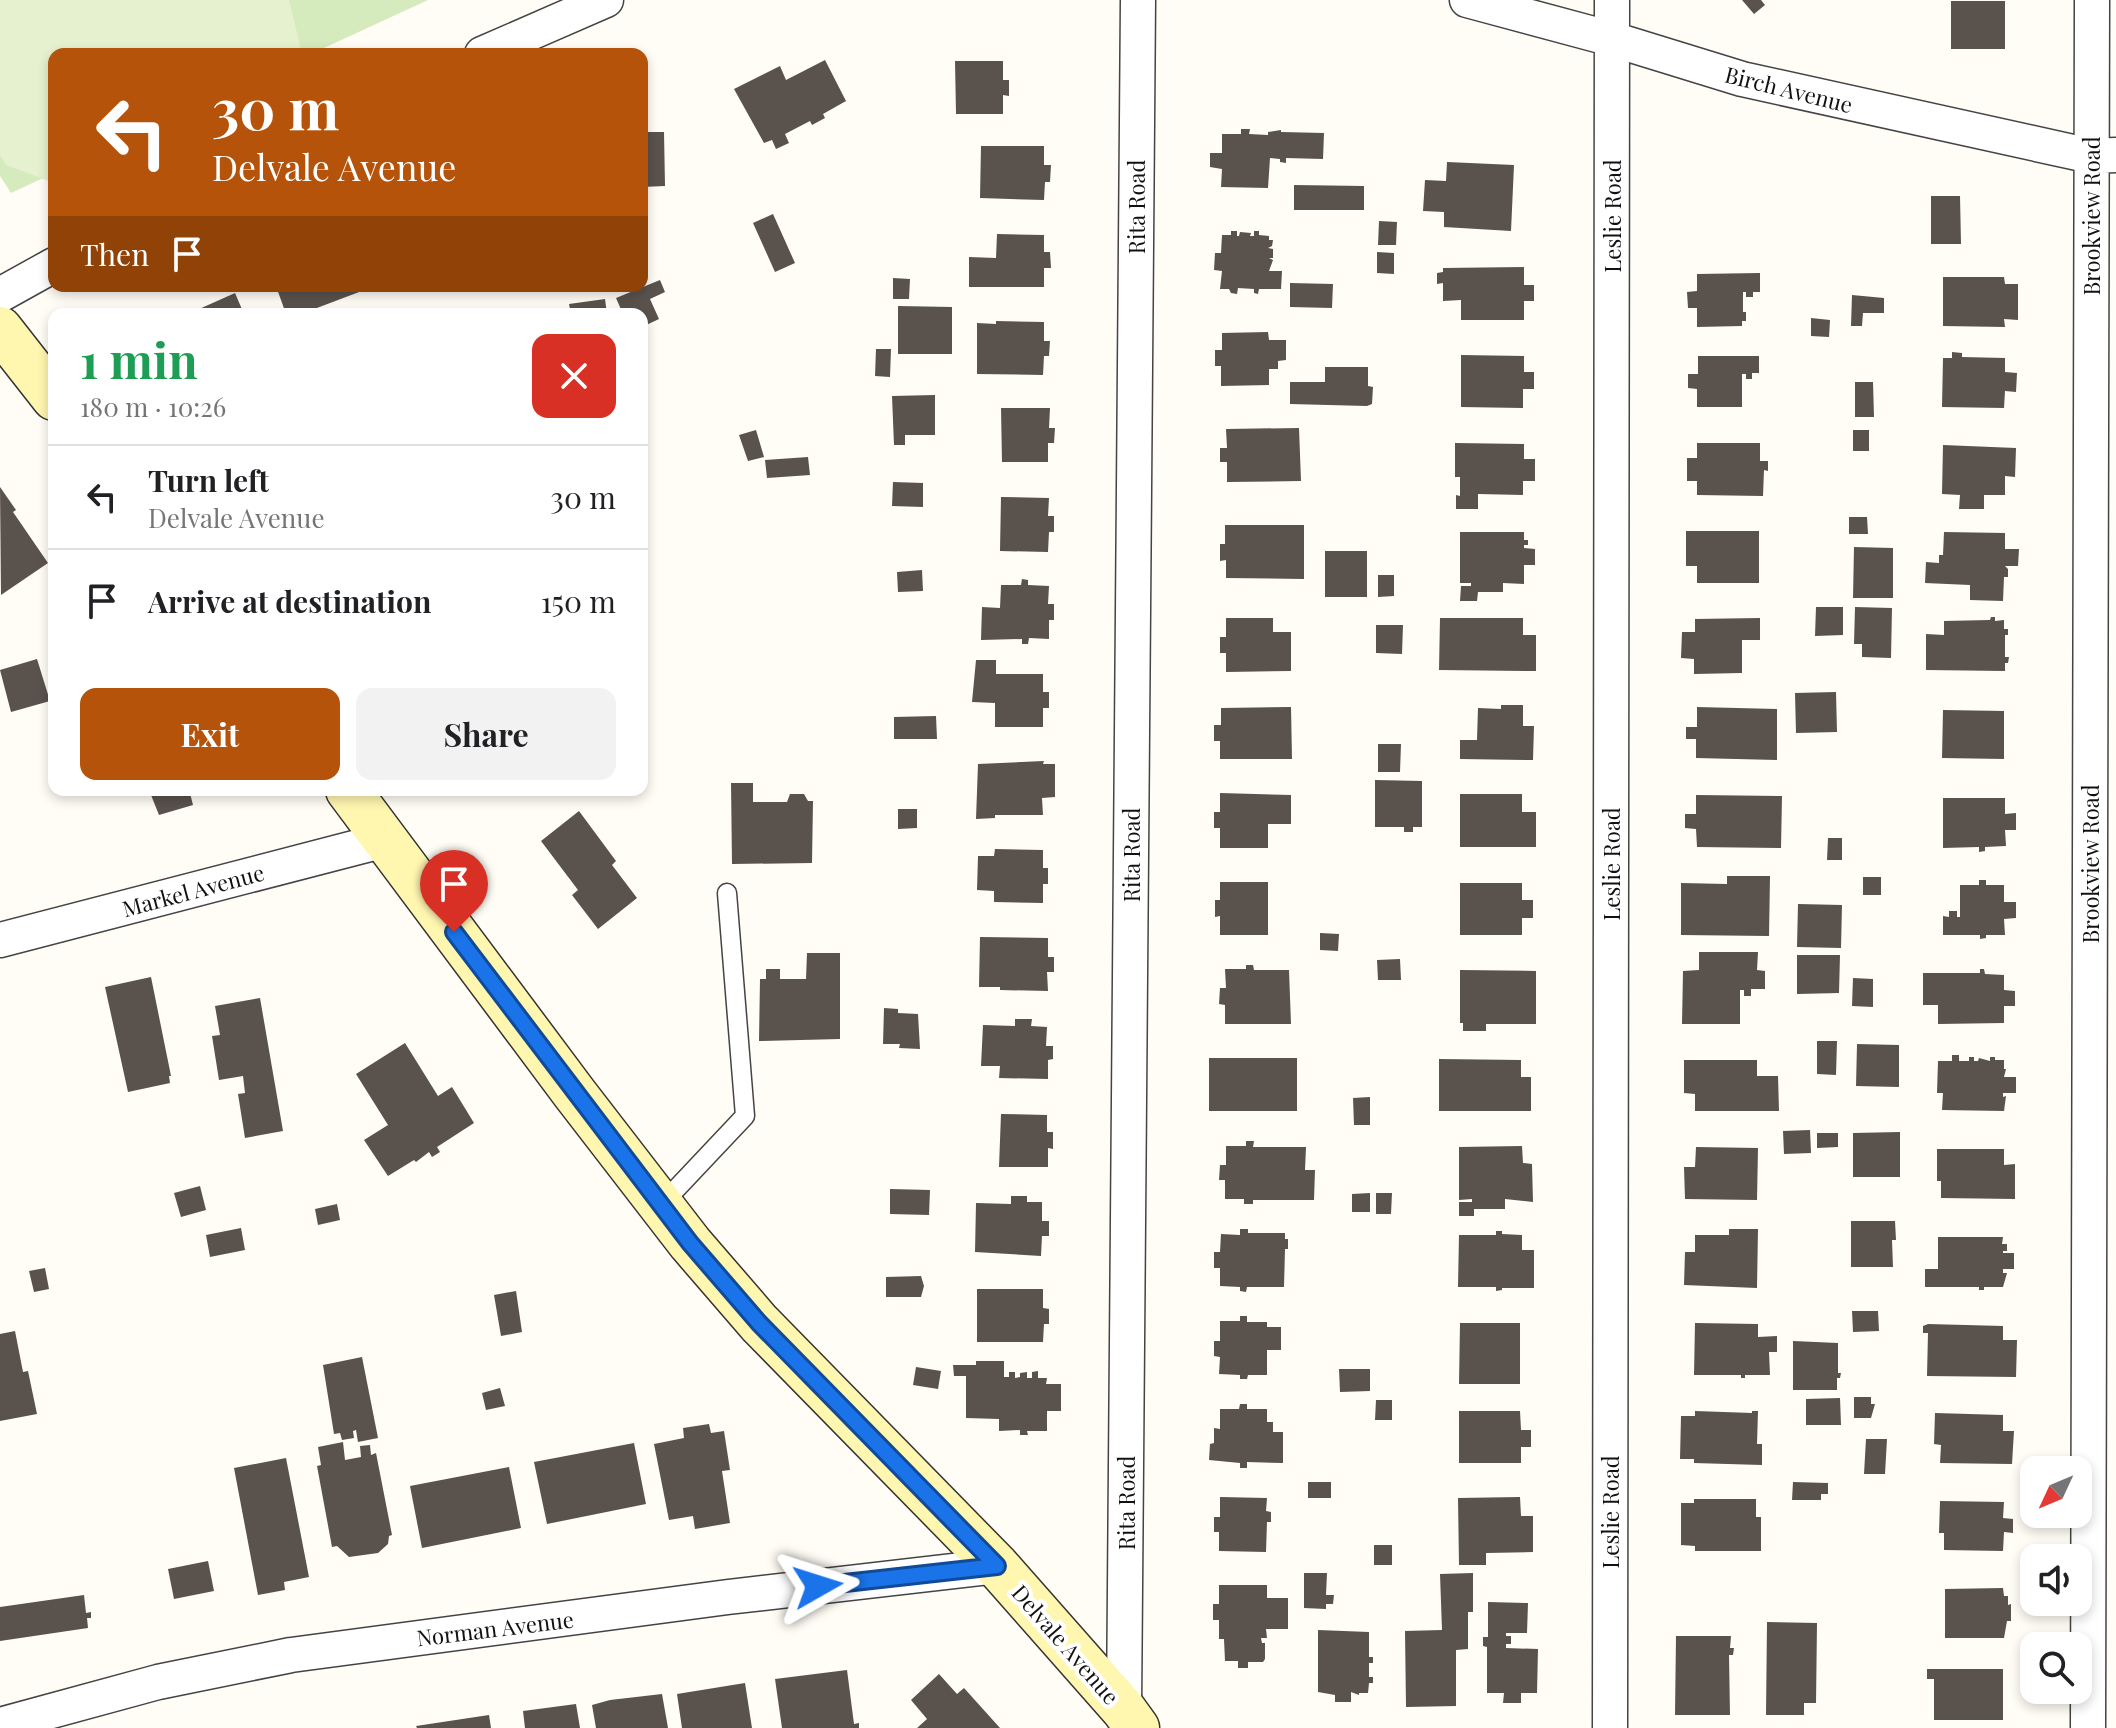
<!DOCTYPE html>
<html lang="en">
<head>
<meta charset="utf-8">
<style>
  :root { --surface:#fff; --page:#f2f2f2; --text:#202124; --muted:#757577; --line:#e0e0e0; --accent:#b45309 }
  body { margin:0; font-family:"Playfair Display",serif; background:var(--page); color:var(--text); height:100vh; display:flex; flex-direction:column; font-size:30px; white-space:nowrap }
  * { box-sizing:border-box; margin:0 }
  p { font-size:26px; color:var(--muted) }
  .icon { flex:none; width:44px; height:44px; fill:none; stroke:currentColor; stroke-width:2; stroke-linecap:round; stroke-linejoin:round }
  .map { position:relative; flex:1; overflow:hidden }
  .sheet { position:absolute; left:48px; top:308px; width:600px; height:488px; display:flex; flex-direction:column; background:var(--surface); border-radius:16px; box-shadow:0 4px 12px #0003 }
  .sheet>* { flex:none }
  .guide { position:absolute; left:48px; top:48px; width:600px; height:244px; border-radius:16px; box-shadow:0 4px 12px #0003; background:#b45309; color:#fff; overflow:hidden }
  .needle { width:52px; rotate:226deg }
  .tools { position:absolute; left:2020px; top:1456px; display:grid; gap:16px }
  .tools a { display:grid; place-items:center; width:72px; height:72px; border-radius:16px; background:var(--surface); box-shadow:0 4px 12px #0003; font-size:40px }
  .pin { position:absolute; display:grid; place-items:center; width:68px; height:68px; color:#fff; margin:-82px -34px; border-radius:50% 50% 50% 0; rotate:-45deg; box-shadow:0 0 8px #0007 }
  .pin .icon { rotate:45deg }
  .me { position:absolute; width:88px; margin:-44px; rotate:84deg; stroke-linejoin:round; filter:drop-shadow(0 0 6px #0008) }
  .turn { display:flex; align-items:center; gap:28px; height:168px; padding:0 32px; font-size:36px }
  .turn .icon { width:104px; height:104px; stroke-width:2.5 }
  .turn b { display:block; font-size:56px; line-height:68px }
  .then { display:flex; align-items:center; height:76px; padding:0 32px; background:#0003; gap:16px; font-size:30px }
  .round { display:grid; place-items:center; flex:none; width:84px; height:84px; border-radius:16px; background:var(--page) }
  .head { display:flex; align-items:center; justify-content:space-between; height:136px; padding:0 32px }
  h1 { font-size:48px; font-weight:700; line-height:60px; color:#1e9e55 }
  .primary-button { display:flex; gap:16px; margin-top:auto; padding:16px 32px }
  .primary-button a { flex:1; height:92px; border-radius:16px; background:var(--accent); color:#fff; font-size:32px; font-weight:700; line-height:92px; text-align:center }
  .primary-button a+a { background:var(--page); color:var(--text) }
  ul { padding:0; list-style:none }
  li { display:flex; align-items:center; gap:24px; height:104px; padding:0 32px; border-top:2px solid var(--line) }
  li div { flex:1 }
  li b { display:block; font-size:30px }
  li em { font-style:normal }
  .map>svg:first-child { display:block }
</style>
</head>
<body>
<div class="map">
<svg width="2116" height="1728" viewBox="0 0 2116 1728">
  <rect width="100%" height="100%" fill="#fffdf5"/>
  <!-- green -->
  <path fill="#d5ebbd" d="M0,0H428L311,54H54V173L11,193L0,176Z"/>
  <!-- pitch -->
  <path fill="#e6f2cf" d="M0,0H289L302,54H54V183L6,165L0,155Z"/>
  <!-- building -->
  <path fill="#5a524d" d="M1742,0H1761L1765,5L1754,14Z
    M1951,1H2005V49H1951Z
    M825,60L846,101L823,114L825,118L812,125L810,121L785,134L789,143L776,149L772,140L764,143L734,89L780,66L786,80Z
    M955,61H1003V80H1009V96L1003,95V114H956Z
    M1241,129H1250L1249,134L1268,135V132L1281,130V132L1324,133L1323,159L1286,158V163L1280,162V159L1270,158L1268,188L1221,187L1222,169L1210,167V153H1222V134H1241Z
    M642,132H664L665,186L642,187Z
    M981,146H1044V165H1051L1050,182H1045L1044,200L980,198Z
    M1447,162L1514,165L1511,231L1444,227V212L1423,211L1425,180L1446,181Z
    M1294,185L1364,186V210H1294Z
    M1931,196H1960L1961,244H1931Z
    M773,214L795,263L775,272L753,223Z
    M1379,221L1397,222L1396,245H1378Z
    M1231,231H1237V236H1239L1240,232L1251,233L1250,236H1254V231H1259V235L1269,236V240H1273L1272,246L1268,248L1273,249V258H1269L1273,260L1269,271H1282L1281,289H1259L1258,294L1254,293V289L1238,288L1237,294L1231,293L1229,289H1220L1222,271L1214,270L1215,253H1221L1222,235H1231Z
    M997,234L1044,235V252H1050L1051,268H1044V287H969V257L996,258Z
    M1377,252L1394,253V274L1377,273Z
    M1524,267V285H1534V301H1524V320H1461V300L1443,301V283L1437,284V273L1443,272V268Z
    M1760,273V292H1753V297H1746V292H1743V312H1746V321H1742V326L1697,327V308H1688L1687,292L1697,291V274Z
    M1943,277H2004L2005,284H2018V320L2004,319L2005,327L1943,326Z
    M893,278L910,279L909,299H893Z
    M660,280L665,292L650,299L659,319L642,327V314H623L616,298Z
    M1290,283L1333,284L1332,308L1290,307Z
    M276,286H375L301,314H286Z
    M235,293L244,314H188Z
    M1852,295L1884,298V313H1863L1862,326H1851Z
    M605,299L607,314H571L569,304Z
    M898,306L952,307V354H898Z
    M1811,318L1830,320L1829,337L1811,336Z
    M996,321L1044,322V341H1050L1049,356H1044L1043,375L977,374V323L996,324Z
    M1268,332L1269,340H1286V360L1278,361V369H1269V385L1221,386V366H1215V350H1222V333Z
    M876,349H891L890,377L875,376Z
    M1952,352L1962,353V357L2005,358V372L2017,373L2016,392L2005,391L2004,408L1942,407L1943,358H1952Z
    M1461,355L1524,356V372H1534V389H1523V408L1461,407Z
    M1698,356H1759V373H1752V379H1746V374H1742V407H1697V389L1688,388V374H1698Z
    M1325,367H1368V386L1373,387L1372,404L1367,406L1290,404V382H1325Z
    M1855,382H1873L1874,417H1855Z
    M935,395V435H905V445H894L892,396Z
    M1001,408H1050L1049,428H1055L1054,443H1048V462H1002Z
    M1299,428L1301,481L1227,482V462H1220V448H1227L1226,429Z
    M756,430L764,457L748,461L739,435Z
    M1853,430H1869V451H1853Z
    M1455,443L1524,444V459H1535V481H1523V495L1478,494V509H1456V495L1460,496V477H1455Z
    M1697,443H1760V461H1768V471L1764,470L1763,496L1697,495V481H1687V458H1697Z
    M1943,445L2016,448L2015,477L2005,476V495H1984V509H1959L1960,495L1942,494Z
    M808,457L810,475L767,478L765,460Z
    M893,482L923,483V507L892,506Z
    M0,487L16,510L13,512L48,563L1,595Z
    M1001,497L1049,498L1048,516H1054V532H1049L1048,552L1000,551Z
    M1849,517H1867L1868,534H1849Z
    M1225,525H1304V579L1226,578V560L1220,561V544H1225Z
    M1686,531H1759V583H1697V566H1686Z
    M1460,532H1524V540H1528V545H1524V548L1535,549V565H1524V584L1503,583V592H1478L1477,601H1460L1461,586H1471V583H1460Z
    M1944,532L2005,533V549H2019L2018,566H2005L2008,569V577H2004L2003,601L1970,600V585L1925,583L1926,562L1939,563V555H1943Z
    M1854,547L1893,548V598H1853Z
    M1325,551H1367V597H1325Z
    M922,570L923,591L898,592L897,572Z
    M1378,575H1394V596L1378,597Z
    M1022,579L1028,580V585L1049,586L1048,604H1054V620H1049V639L1029,638L1028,644H1022V639L981,640L982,607L1000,608L1001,585H1021Z
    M1816,607H1843V635L1815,636Z
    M1855,607L1892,608L1891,658L1862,657V644H1854Z
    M1991,617H1995V621L2004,620V629H2008V635H2005V657H2009L2008,663H2005V671L1926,670V634L1944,635V621L1990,620Z
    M1226,618H1273V632H1291V671L1226,672V653H1220V637H1226Z
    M1440,618H1523V635H1536V671L1439,670Z
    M1760,618V640H1742V673L1694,674V659L1681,658L1682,632H1695V619Z
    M1376,625H1403L1402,654L1376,653Z
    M37,659L50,701L11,712L0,670Z
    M976,660H996V674H1043V692H1049V708H1043V727H995V703L972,702Z
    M1836,692L1837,732L1796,733L1795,693Z
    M1501,705H1523V726H1534L1533,760L1460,759V740H1477L1478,708L1501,709Z
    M1291,707L1292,759H1220V741H1214V725H1221V708Z
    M1697,707L1777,709V760L1696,758V739H1686V727H1697Z
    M1943,710L2004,711V759L1942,758Z
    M936,716L937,739H894V717Z
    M1378,744H1401L1400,772H1378Z
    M1044,761L1043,764H1055V797L1042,798L1043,815H995V818L976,819L978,764Z
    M1375,780L1422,781V827H1413V832H1404V827H1375Z
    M731,783H753V802H787L790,794H804L808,801H813L812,863L732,864Z
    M149,790H197V791L190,793L193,805L159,815Z
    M1220,793L1291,795V824H1268V848H1220V828H1214V812H1220Z
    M1460,794H1522V812H1536V847H1460Z
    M1696,795L1782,796L1781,848L1697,847L1696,829L1685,828V814H1696Z
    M1943,798H2005V814L2016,813V830H2005L2006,846L1985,847V851L1979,852V847L1943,848Z
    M898,809H917V828L898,829Z
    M579,811L616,861L612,865L637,898L598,929L572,895L578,890L541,841Z
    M1828,838H1842V860H1827Z
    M995,849L1043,850V868H1048V884H1043V903L994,902V891L977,890L978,856H994Z
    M1727,876H1770L1769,936L1681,935V883L1727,884Z
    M1863,877H1881V895H1863Z
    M1979,880H1986V885H2004V902H2016V918L2004,919L2005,935H1986V938L1980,939V935H1943V916L1949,917V911H1957V917H1960V885H1979Z
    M1220,882H1268V935H1220V916L1215,917V900H1220Z
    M1460,883H1522V900H1533V918H1522V935H1460Z
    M1798,904L1842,905L1841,948L1797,947Z
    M1320,933L1339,934L1338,951L1320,950Z
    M980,937L1048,938V957H1054V972H1047L1048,991L1000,990V987H979Z
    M1699,952H1758L1757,970L1765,971V989H1751V996H1744V990H1740V1024H1682L1683,971L1699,970Z
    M807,953H840V1039L759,1041L760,979H766V969H780V979H806Z
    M1797,955H1840L1839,993L1797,994Z
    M1400,959L1401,980H1378L1377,960Z
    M1246,965H1253L1254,970H1289L1291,1024H1225V1005L1219,1004L1220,988H1226L1225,969H1246Z
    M1980,969H1984L1985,974L2004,975V990L2015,991V1006H2004V1023L1938,1024V1005H1923V973H1980Z
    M1460,970L1536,971V1024H1486V1031H1463V1023H1460Z
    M151,977L171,1076H169L170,1083L128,1092L105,987Z
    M1853,978L1873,979V1007L1852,1006Z
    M260,998L283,1131L245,1138L238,1094L245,1093L243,1076L219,1080L212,1036L220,1035L215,1006Z
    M884,1008L898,1009V1013L918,1014L920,1049L899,1048L900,1044H883Z
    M1015,1019H1032L1031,1026L1047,1027L1046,1046H1053V1059L1048,1060V1079L999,1078L1000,1066H981L983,1025L1015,1026Z
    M1817,1041H1837L1836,1075L1817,1074Z
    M405,1043L438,1096L452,1087L474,1123L437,1147L440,1152L432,1157L429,1152L416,1162L414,1160L388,1176L364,1140L388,1125L356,1074Z
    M1857,1044L1899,1045V1087L1856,1086Z
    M1952,1055H1959V1061H1969V1057H1974V1061H1978L1979,1058L1990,1061V1057H1995V1060H2004V1069H2006L2004,1077H2016V1093H2003V1097L2006,1096L2004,1111L1942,1110L1943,1093H1937L1938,1061H1952Z
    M1209,1058H1297V1111H1209Z
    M1439,1059L1521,1060V1077H1531V1111H1439Z
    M1684,1060H1757V1076H1778L1779,1111H1695V1094L1684,1093Z
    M1370,1097V1125H1354L1353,1098Z
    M1001,1114L1047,1115V1132H1053V1149L1048,1148V1167H999Z
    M1810,1130L1811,1153L1784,1154L1783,1131Z
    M1900,1132V1177H1853V1133Z
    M1817,1133H1838V1147L1817,1148Z
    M1246,1141H1254L1253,1147H1306L1305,1170H1315L1314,1200H1253V1204H1244V1199H1225V1180H1219L1220,1165H1226V1146H1246Z
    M1522,1146L1523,1163L1532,1164L1533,1202L1505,1199V1209H1474V1216H1459V1202H1472V1199L1459,1200V1147Z
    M1696,1147L1758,1148L1757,1200L1685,1199L1684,1167H1695Z
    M1937,1149H2004V1165L2015,1164V1199L1941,1198V1181H1937Z
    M200,1186L206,1210L181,1217L174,1193Z
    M890,1189L930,1190L929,1215L890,1214Z
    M1370,1193V1212H1352V1194Z
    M1376,1193H1392L1391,1214H1376Z
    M1011,1196H1027V1202H1042V1221H1049V1236H1042L1041,1256L975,1252L976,1203L1011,1204Z
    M337,1204L340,1220L318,1225L315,1209Z
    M1851,1221H1895L1896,1240H1892L1893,1267H1851Z
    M241,1228L245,1250L210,1257L206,1235Z
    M1240,1229H1248V1233H1285V1239H1288V1249H1285L1284,1287H1247L1246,1292L1240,1291V1287L1220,1286V1268H1214V1252H1220L1221,1234L1240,1235Z
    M1729,1229H1758L1757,1288L1684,1285L1685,1252H1695V1235H1729Z
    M1496,1231H1502V1234L1522,1235V1250H1534V1288H1502V1290L1496,1291V1287H1458L1459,1235H1496Z
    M1938,1237H2003L2002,1244H2007V1251H2003V1253H2014V1269H2003V1273H2007L2003,1287H1984V1290H1979V1287H1925V1269H1938Z
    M45,1268L49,1289L34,1292L29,1271Z
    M921,1276L924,1286L921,1297H886V1277Z
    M977,1289H1043V1308L1049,1309V1324H1044L1043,1342H977Z
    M516,1291L522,1332L501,1336L494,1295Z
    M1852,1311H1878L1879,1331L1853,1332Z
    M1240,1316H1247V1322H1267V1327H1281V1350H1267V1375H1248L1247,1379H1240V1375L1219,1374L1220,1357L1214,1356V1341H1220V1321H1240Z
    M1460,1323H1520V1384H1459Z
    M1695,1323L1758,1324V1337L1777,1336V1352H1769L1770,1375H1745V1378H1741V1375H1694Z
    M1928,1324L2003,1326V1340H2017L2016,1377L1927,1376L1928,1333H1923V1326Z
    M15,1331L23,1372L28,1371L37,1414L0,1421V1334Z
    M1793,1341L1838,1343V1373H1841L1840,1378H1837V1390H1793Z
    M362,1357L378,1438L358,1442L356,1430L353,1431L354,1438L342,1440L340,1433L334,1434L323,1365Z
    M976,1361H1004V1377H1009V1372H1015V1378L1020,1377V1373L1027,1372V1378H1032V1372L1038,1371V1378H1047L1046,1384H1061V1411H1047V1431H1027L1028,1435H1020V1430L999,1431V1419L966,1418V1376H954L953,1365H976Z
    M916,1367L941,1371L938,1389L913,1385Z
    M1339,1369H1370V1391L1340,1392Z
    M500,1388L505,1406L486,1410L482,1393Z
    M1854,1397H1871V1404H1875L1871,1418H1854Z
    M1840,1398L1841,1425H1806V1399Z
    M1376,1400H1392V1420H1375Z
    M1240,1404H1247V1409H1267V1422H1273V1432H1283V1463L1247,1462V1468H1240V1463L1209,1460L1210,1444L1214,1443V1428L1220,1429V1409H1239Z
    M1459,1411H1520L1521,1430H1531V1447H1521V1463H1459Z
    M1695,1411L1752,1413V1411H1758L1757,1444H1762V1465L1694,1463V1459H1680L1681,1416H1695Z
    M1935,1413L2003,1415V1431H2014L2012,1464L1940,1463L1941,1445L1934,1444Z
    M709,1424L711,1433L724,1431L730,1470L722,1471L730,1523L695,1529L693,1516L669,1520L654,1444L684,1438L683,1428Z
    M1866,1439H1887L1885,1474H1864Z
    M343,1442L345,1460L361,1457L360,1446L370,1445L371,1455L376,1453L392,1535L389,1536L388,1544L378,1553L349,1557L337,1546L332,1547L317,1466L321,1465L318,1447Z
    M634,1443L646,1504L547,1524L534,1462Z
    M286,1458L309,1577L284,1582L285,1590L258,1595L234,1468Z
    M509,1467L521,1528L422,1548L410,1486Z
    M1308,1482H1331V1498H1308Z
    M1793,1482L1828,1483V1494H1821V1500H1792Z
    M1220,1497L1267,1498L1266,1511L1271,1512V1522H1267L1266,1552L1219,1551V1532H1214V1517H1220Z
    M1520,1497L1521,1516H1533V1552L1486,1553V1565H1459L1458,1498Z
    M1694,1499H1756V1517H1761V1551H1695V1546L1681,1545V1503H1694Z
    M1940,1501L2004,1502L2003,1518L2013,1519V1533L2004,1532L2003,1551L1944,1550V1533H1939Z
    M1374,1545H1392V1565H1374Z
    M208,1561L214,1591L174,1599L168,1569Z
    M1304,1573H1327L1326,1595H1334L1333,1604H1326V1609L1304,1608Z
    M1473,1573V1612H1468V1649L1456,1650V1706L1406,1707L1405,1631L1442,1630L1440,1574Z
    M1219,1585H1267V1598H1288V1629H1266L1267,1638H1261L1262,1643H1265V1659L1263,1662H1248V1668H1238V1661H1225L1224,1639H1219V1620H1213V1604H1219Z
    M2003,1588L2004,1596H2008V1605L2011,1604V1621H2007L2004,1638H1945V1589Z
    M84,1595L86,1613L91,1612V1618H87L88,1628L0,1641V1607Z
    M1488,1602L1528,1603L1527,1633H1506V1636H1511V1644H1506V1648L1538,1649L1537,1693H1521V1703H1503L1504,1693H1487V1647L1483,1646V1637H1488Z
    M1767,1622L1817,1623L1816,1703H1804V1715H1766Z
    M1318,1630L1369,1632V1657H1373V1663H1369V1677H1373V1683H1369L1368,1693H1359V1695L1351,1692V1702H1335V1695L1318,1692Z
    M1676,1636H1731L1730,1648H1734L1733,1655H1729L1730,1715H1675Z
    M1927,1669H2003V1720H1934V1679H1927Z
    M847,1670L854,1724L859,1723V1728H782L775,1679Z
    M939,1674L957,1694L964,1688L1000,1728H917L927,1719L911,1700Z
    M745,1683L752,1728H682L677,1694Z
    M662,1694L668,1728H596L592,1705L610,1700Z
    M576,1704L580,1728H525L523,1711Z
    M489,1715L491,1728H417L416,1726Z"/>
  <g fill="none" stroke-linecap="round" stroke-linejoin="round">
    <defs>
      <path id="lane" d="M661,1205L745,1116L727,893"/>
      <path id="street" d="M1467,0L1612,39L1742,79L2091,156L2116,155
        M482,54L606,0
        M0,295L54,265
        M0,940L385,840
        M1124,1710L1138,0
        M0,1725L158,1682L291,1655L728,1597L997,1566
        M1610,1728L1612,0
        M2088,1728L2092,0"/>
      <path id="secondary" d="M0,329L54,398
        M348,790L575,1094L690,1243L759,1323L997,1566L1124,1710L1137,1728"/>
    </defs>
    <!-- lane casing -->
    <use href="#lane" stroke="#444" stroke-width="21"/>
    <!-- street casing -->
    <use href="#street" stroke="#444" stroke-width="37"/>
    <!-- secondary casing -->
    <use href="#secondary" stroke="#333" stroke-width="47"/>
    <!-- lane -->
    <use href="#lane" stroke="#fff" stroke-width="18"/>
    <!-- street -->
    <use href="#street" stroke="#fff" stroke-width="34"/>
    <!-- secondary -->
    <use href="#secondary" stroke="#fff6b0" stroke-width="44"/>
  </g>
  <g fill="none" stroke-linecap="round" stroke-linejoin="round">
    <defs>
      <path id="route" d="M454,932L690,1243L759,1323L997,1566L818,1586"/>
    </defs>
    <!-- route casing -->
    <use href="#route" stroke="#114b97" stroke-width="20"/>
    <!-- route -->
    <use href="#route" stroke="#1a73e8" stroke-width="14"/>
  </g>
  <g text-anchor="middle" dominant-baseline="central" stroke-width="8" stroke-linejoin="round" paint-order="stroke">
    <!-- street labels -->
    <g font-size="22" fill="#111" stroke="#fff">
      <text transform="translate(1789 89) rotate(14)">Birch Avenue</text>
      <text transform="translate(1136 207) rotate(-90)">Rita Road</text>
      <text transform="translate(1612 216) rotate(-90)">Leslie Road</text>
      <text transform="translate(2091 216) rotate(-90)">Brookview Road</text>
      <text transform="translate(1131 855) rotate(-90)">Rita Road</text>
      <text transform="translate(1611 864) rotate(-90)">Leslie Road</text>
      <text transform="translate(2090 864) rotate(-90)">Brookview Road</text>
      <text transform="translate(193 890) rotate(-15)">Markel Avenue</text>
      <text transform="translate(1126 1503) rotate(-90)">Rita Road</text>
      <text transform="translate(1610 1512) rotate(-90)">Leslie Road</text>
      <text transform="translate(495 1628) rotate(-7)">Norman Avenue</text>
      <text transform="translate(1066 1644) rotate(49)">Delvale Avenue</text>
    </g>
  </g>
</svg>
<div class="tools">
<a><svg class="needle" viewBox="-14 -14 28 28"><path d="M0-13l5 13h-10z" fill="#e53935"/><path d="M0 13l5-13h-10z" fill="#757577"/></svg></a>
<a><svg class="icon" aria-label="sound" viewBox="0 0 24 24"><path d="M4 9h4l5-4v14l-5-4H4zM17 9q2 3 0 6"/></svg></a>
<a><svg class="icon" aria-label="search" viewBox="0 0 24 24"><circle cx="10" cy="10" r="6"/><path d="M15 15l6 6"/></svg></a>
</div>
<div class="pin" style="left:454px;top:932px;background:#d93025"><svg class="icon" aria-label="arrive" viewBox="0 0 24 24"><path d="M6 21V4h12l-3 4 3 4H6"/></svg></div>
<svg class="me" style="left:818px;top:1586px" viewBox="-20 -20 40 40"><path d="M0-17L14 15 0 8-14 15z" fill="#1a73e8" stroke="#fff" stroke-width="4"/></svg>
<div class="guide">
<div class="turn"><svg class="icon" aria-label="left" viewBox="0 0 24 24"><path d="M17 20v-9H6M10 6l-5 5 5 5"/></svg><div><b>30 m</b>Delvale Avenue</div></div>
<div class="then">Then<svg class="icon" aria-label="arrive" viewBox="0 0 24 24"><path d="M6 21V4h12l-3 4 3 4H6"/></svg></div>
</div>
<section class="sheet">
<div class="head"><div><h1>1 min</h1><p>180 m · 10:26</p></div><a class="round" style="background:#d93025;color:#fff"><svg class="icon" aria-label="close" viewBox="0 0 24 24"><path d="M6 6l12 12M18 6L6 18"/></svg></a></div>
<ul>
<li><svg class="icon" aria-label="left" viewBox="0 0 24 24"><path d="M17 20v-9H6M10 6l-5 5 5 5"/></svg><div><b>Turn left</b><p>Delvale Avenue</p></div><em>30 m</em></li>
<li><svg class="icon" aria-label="arrive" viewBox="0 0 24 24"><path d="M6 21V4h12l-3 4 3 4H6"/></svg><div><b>Arrive at destination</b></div><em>150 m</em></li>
</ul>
<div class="primary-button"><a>Exit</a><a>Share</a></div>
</section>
</div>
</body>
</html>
